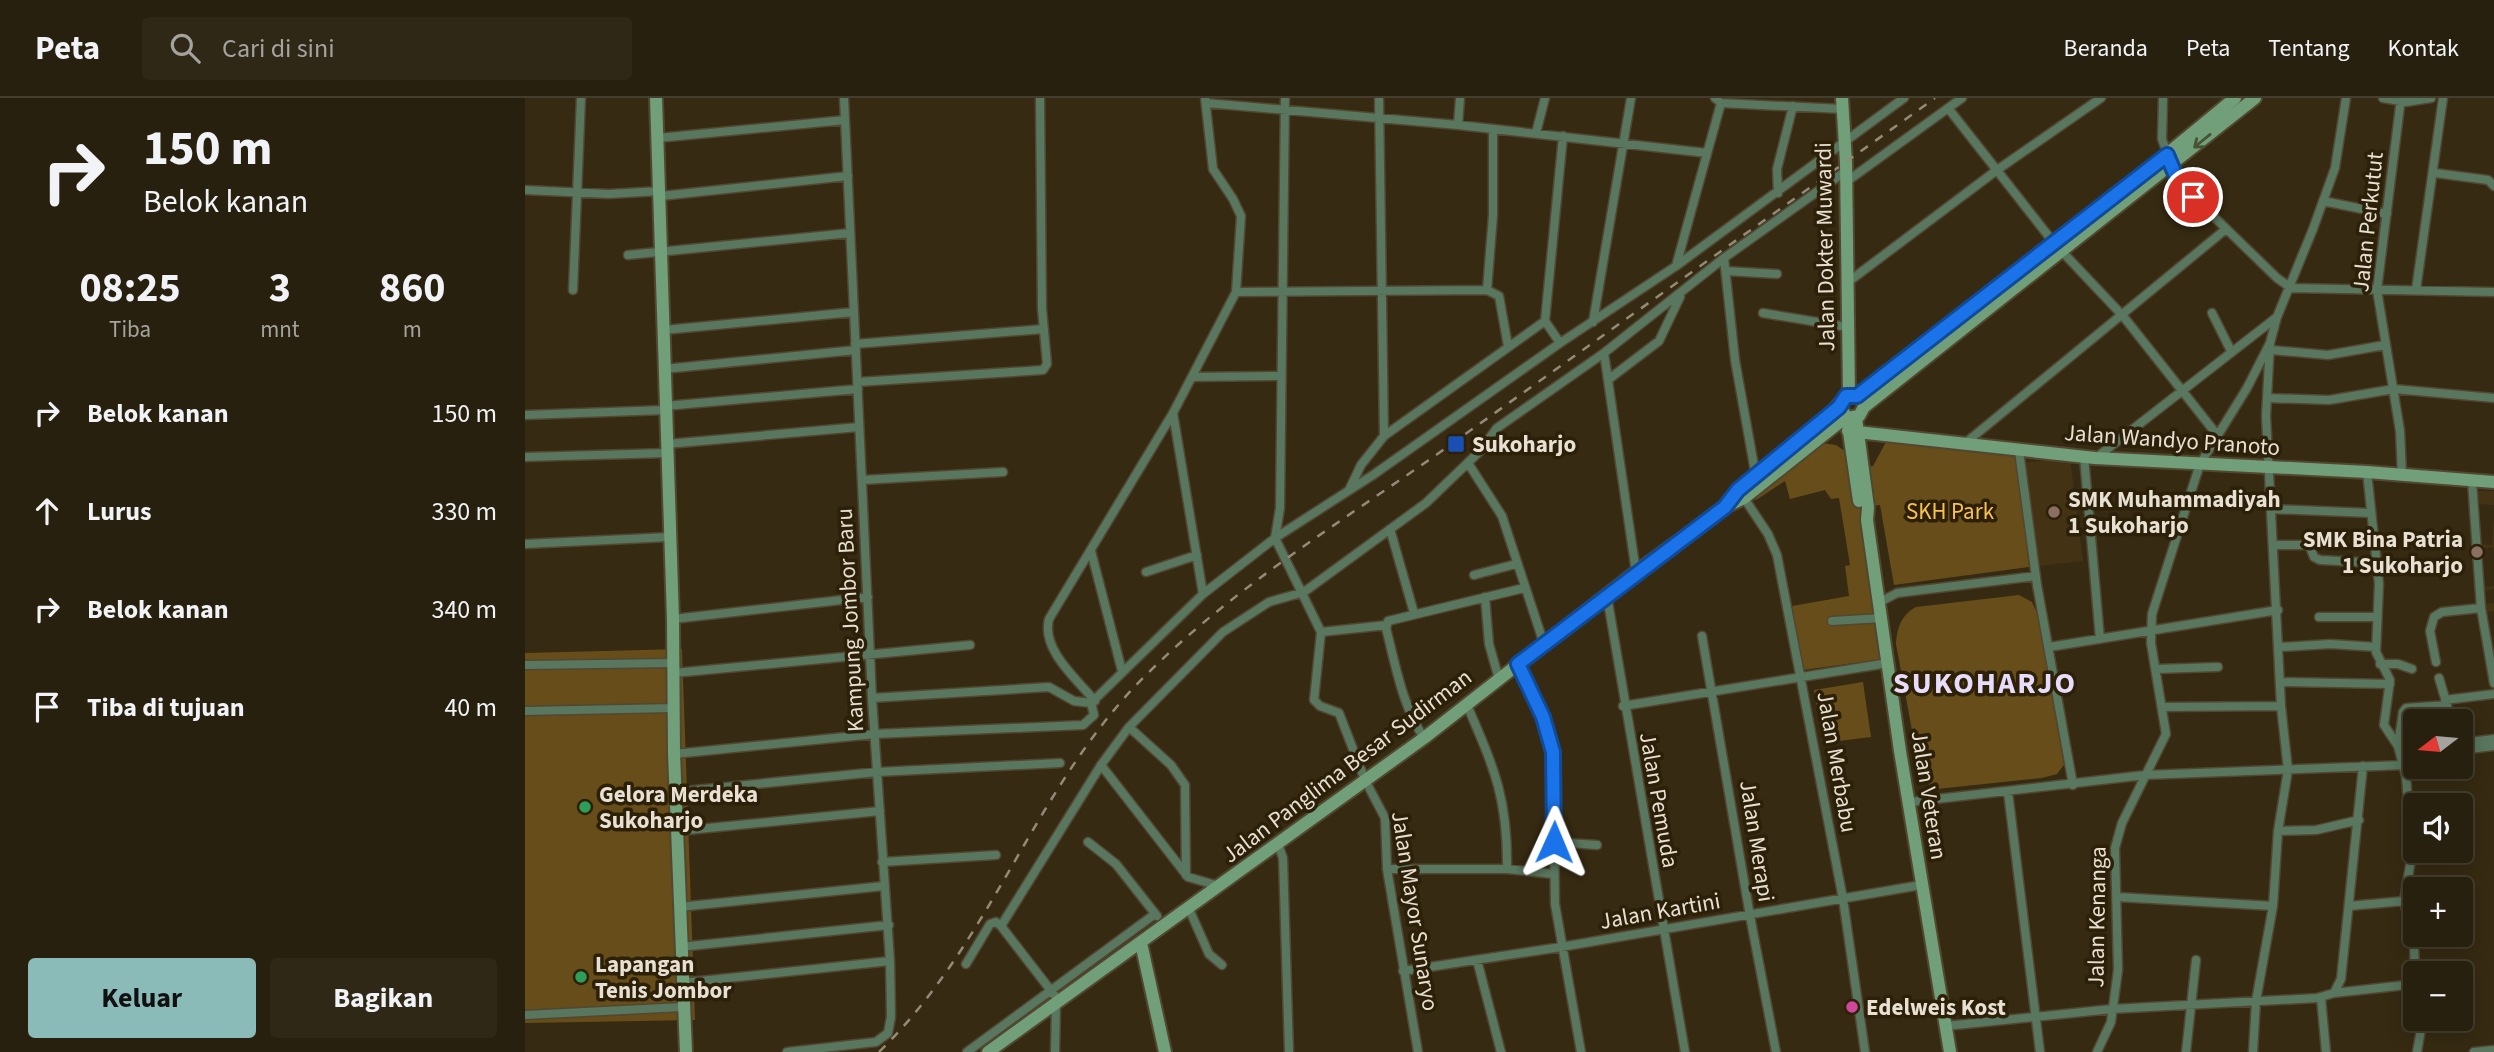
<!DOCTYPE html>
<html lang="id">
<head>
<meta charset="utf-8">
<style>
  :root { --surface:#28200e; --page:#302817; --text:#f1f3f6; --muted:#a5a39e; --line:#443e2e; --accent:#8bbbb9 }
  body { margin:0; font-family:"Source Sans 3",sans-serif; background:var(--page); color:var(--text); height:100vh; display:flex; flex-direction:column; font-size:26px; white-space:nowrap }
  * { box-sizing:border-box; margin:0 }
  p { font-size:23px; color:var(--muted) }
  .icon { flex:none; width:38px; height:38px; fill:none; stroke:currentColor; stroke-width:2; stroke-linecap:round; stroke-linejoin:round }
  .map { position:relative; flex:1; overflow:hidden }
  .side { display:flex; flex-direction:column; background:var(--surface); width:525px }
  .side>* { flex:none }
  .top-card { background:#28200e; color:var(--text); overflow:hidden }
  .needle { width:46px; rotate:254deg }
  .fabs { position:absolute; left:1878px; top:611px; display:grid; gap:14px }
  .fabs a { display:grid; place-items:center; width:70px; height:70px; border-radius:7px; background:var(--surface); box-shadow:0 4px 18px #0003,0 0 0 2px var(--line); font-size:35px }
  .pin { position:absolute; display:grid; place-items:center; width:60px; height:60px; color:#fff; margin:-30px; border:4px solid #fff; border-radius:50%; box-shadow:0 2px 7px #0007 }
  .me { position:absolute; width:77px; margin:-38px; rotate:1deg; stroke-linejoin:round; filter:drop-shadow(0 0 5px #0008) }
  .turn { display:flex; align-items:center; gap:24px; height:147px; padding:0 28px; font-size:32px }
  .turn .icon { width:91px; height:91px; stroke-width:2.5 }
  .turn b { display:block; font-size:49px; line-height:60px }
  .eta { display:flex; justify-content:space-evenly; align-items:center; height:119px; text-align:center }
  .eta b { font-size:42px; font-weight:700; line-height:49px }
  .action { display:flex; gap:14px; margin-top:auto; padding:14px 28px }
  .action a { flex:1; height:80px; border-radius:7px; background:var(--accent); color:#111; font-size:28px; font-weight:700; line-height:80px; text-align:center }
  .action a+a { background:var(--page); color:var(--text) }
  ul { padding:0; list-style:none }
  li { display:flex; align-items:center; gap:21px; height:98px; padding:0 28px }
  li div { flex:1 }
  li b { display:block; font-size:26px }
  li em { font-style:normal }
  header { display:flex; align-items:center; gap:42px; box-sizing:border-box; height:98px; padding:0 35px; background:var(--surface); border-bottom:2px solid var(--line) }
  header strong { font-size:33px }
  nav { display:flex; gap:38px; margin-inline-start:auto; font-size:24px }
  .search { width:490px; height:63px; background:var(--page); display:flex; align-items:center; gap:18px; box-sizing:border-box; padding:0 24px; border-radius:7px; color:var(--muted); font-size:26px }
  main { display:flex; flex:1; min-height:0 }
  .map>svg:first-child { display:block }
</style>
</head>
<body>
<header>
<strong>Peta</strong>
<div class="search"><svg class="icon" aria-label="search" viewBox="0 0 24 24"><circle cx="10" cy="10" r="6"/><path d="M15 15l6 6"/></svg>Cari di sini</div>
<nav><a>Beranda</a><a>Peta</a><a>Tentang</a><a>Kontak</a></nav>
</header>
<main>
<section class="side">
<div class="top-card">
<div class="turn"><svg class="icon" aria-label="right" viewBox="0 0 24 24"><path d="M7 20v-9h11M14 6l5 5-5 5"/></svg><div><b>150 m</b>Belok kanan</div></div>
</div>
<div class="eta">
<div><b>08:25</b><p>Tiba</p></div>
<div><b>3</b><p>mnt</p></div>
<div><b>860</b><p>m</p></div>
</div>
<ul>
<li><svg class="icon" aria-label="right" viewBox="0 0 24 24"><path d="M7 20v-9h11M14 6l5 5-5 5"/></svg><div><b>Belok kanan</b></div><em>150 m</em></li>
<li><svg class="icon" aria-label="ahead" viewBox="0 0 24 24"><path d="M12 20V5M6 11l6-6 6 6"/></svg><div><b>Lurus</b></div><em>330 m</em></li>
<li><svg class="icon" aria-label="right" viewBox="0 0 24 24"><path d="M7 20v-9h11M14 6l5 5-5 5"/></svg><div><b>Belok kanan</b></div><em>340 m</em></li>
<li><svg class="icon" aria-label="arrive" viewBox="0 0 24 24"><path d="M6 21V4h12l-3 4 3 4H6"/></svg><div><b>Tiba di tujuan</b></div><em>40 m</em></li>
</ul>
<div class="action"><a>Keluar</a><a>Bagikan</a></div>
</section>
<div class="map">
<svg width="1969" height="954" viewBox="0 0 1969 954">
  <rect width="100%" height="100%" fill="#362a12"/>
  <!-- built -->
  <path fill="#433314" d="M1545,359L1558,463L1514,468L1499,365Z
    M1945,393H1969V407L1954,406L1953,446L1967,447L1969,417V456L1968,449L1954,451L1958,489L1969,488V491L1957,493L1959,506L1969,505V513L1960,515Z"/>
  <!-- green -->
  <path fill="#674d19" d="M1362,342L1491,353L1504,469L1369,487L1355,407L1346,408L1341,370L1348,368Z
    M1289,344L1311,347L1333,362L1359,561L1278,572L1267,508L1324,498L1320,468L1325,467L1314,400L1306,401L1300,392L1265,401L1260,383L1231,402L1223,393Z
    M1494,497L1507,504L1512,515L1539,667L1532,676L1517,680L1412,691L1400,684L1394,670L1371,546C1372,530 1376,517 1391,509Z
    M157,551L170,922L0,925V555Z
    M1338,584L1346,639L1298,645L1289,592Z"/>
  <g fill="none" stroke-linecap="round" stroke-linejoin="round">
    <defs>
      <path id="street" d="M760,0L755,410L750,440L796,534L789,602L795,608L814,615L840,682L860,720L862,771L893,954
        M854,0L859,338
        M1190,0L1196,5L1317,11
        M1638,0L1637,41L1652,83L1752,180L1766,190L1969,194
        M1858,0L1881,4L1906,0
        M1876,0L1852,192L1875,333L1877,377
        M681,5L933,27L1182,55
        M1423,10L1529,145L1598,218L1693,338
        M933,27L935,0
        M1011,35L1020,0
        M133,40L320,22
        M1910,75L1963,82L1969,88
        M1321,84L1437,0
        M0,92L84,96L135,93
        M1253,95L1252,71L1268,8
        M136,98L323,78
        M1798,103L1862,116
        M103,157L325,135
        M1199,160L1210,262L1231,379
        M1151,168L1196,5
        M1201,173L1252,176
        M1323,184L1472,72L1576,0
        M48,192L56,0
        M962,192L968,117V31
        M1891,192L1918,0
        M711,194L962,192L974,198L983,248
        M1238,215L1322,229
        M1687,215L1706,253
        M1068,224L1106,0
        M139,232L329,214
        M1035,245L1020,223L1038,38
        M330,246L519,231
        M1746,252L1803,257L1860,247
        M1079,255L1111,474
        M139,271L331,252
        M667,279L755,278
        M1084,281L1134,243L1155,199
        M333,284L518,272L522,266L517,211L515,0
        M1742,300L1804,302L1869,291L1969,300
        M140,308L333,291
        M648,315L678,496
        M0,317L140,312
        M142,346L334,329
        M1438,347L1701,131
        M1494,353L1512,487L1548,687
        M0,359L142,355
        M1559,359L1575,541
        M1572,359L1752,219
        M943,365L977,418L1019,546
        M1842,374L1854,486L1851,554L1865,582L1859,627L1873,648L1881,678L1887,756L1879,803L1889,843L1890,875
        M337,382L478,374
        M1947,383L1956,510L1969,585
        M825,390L836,367L859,338L1020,223
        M1217,397L1243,436L1252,457L1318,801L1340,954
        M1747,411L1846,415
        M865,431L889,515
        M0,446L144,439
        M1749,447H1784L1789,459L1795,462L1853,465
        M566,453L597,573
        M621,474L672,457
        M949,477L991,466
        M1082,498L1160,954
        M960,499L964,546L974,581
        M1355,504L1372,495L1511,478
        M1794,519H1852
        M148,521L343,499
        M1307,523L1357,520
        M796,534L862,527
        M1177,538L1225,818L1251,954
        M1524,549L1753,512
        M1755,549L1805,546L1851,549
        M1911,564L1905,533L1909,519L1917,514L1956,510
        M993,566L1018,619L1028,654L1030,806L1056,954
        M1855,566H1873L1887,571
        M0,567L148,565
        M1631,571L1693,569
        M149,575L445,547
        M1914,580L1922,607
        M1756,584L1865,586
        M347,600L524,589L549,603L566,605L678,496L750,440L848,377L1035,245L1151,168L1379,0
        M1920,602L1969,596
        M570,603C552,581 516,552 524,521L648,315L711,194L716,118L708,101L688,71L680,0
        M942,607C969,670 983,700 982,771
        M1098,608L1363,565
        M1637,609L1756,608
        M0,613L149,610
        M604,629L646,667L660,687L661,777
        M899,640C877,607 871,569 861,530L863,523L999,490
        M1936,645L1969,641
        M1873,648L1878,614L1881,610L1922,607L1925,623
        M1936,652L1969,648
        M149,656L350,636L558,627L569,617L566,605
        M1877,660L1890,658
        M576,667L663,779L694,788
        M150,694L352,674L535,665
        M1483,694L1515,954
        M1385,704L1620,677L1879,667
        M153,733L355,713
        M1753,733L1791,732L1834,722
        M563,744L591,766L632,818
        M1029,744L1072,747
        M753,746L758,760L764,954
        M357,764L471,757
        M862,771H982L1028,776
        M1592,799L1748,808
        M1824,808L1879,803
        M154,809L359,788
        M664,811L684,856L697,867
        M155,849L364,827
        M952,862L976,954
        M441,866L465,826L471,824L476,828
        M878,873L1036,849L1396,787
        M156,885L365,863
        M1809,895L1816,881L1838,668
        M1796,900L1801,954
        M534,903L476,828L576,667L604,629L698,534L744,504L779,494L901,405L955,353L972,330L1079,255L1199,160L1321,73
        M0,917L158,909
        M1421,928L1587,911L1792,900L1809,895L1890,886
        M262,954L351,944L363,935L366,919L365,863L347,600L319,0
        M442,954L630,816
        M530,954L531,906
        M1572,954L1586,924L1593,872L1590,750L1597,725L1641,636L1626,545L1627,516L1675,366L1722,290L1745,245L1752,219L1788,131L1810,70L1821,0
        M1661,954L1671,862
        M1728,954L1731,903L1748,808L1753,733L1763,672L1756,608L1741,318L1745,246
        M1892,954L1898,920
        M1949,954L1969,952"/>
      <path id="secondary" d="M131,0L148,521L149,656L161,954
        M1317,0L1321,64L1324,297
        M1332,298L1641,57L1710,0
        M1315,309L1322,320L1334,318L1339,309L1730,0
        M1331,320L1343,409L1342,422L1375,653L1425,954
        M1323,327L1334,403
        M1323,333L1570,360L1842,374L1969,384
        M1202,406L1213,392L1303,319L1315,305
        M616,845L640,954
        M463,954L899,640L1111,474L1200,409L1219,400L1321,319"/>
    </defs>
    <!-- street casing -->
    <use href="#street" stroke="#524731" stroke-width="11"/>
    <!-- secondary casing -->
    <use href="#secondary" stroke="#524731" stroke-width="16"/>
    <!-- street -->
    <use href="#street" stroke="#59765e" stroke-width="8"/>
    <!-- secondary -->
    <use href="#secondary" stroke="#709f79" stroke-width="12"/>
    <!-- rail -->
    <path stroke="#948a77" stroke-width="2.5" stroke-dasharray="9 9" stroke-linecap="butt" d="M354,954C468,843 510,687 621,577C709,489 819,422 921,350C1084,233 1247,117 1410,0"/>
  </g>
  <!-- one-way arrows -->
  <defs><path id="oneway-shaft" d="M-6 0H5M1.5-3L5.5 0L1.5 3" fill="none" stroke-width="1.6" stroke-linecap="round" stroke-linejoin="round" transform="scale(1.75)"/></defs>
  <use stroke="#475335" href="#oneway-shaft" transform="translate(1677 43) rotate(141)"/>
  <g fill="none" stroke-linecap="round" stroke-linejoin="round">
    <defs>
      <path id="route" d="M1029,744L1028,654L1018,619L993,566L1200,409L1213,392L1314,309L1321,298H1332L1642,57L1653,83L1668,99"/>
    </defs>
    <!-- route casing -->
    <use href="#route" stroke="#114b97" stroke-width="18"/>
    <!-- route -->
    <use href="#route" stroke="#1a73e8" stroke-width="12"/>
  </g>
  <!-- markers -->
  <rect fill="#1a4fb4" stroke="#2c2008" stroke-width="2.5" x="922" y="337" width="18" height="18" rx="3.5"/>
  <g fill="#8d6e63" stroke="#2c2008" stroke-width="2.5">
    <circle cx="1529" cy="414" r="7"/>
    <circle cx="1952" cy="454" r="7"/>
  </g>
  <g fill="#2e9e5b" stroke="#2c2008" stroke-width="2.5">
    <circle cx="60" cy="709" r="7"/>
    <circle cx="56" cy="879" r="7"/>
  </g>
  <circle fill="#d1479c" stroke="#2c2008" stroke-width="2.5" cx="1327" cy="909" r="7"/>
  <g text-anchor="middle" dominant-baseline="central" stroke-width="7" stroke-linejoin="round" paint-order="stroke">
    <!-- street labels -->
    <g font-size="23" fill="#e8e0d2" stroke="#2c2008">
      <text transform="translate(1843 124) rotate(-84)">Jalan Perkutut</text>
      <text transform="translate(1300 149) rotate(-91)">Jalan Dokter Muwardi</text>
      <text transform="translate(1647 342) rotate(4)">Jalan Wandyo Pranoto</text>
      <text transform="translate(325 522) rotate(-93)">Kampung Jombor Baru</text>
      <text transform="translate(1312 664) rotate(80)">Jalan Merbabu</text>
      <text transform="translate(822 668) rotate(-37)">Jalan Panglima Besar Sudirman</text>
      <text transform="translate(1404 697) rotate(81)">Jalan Veteran</text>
      <text transform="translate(1134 702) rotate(80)">Jalan Pemuda</text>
      <text transform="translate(1232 743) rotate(81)">Jalan Merapi</text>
      <text transform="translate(890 813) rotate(81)">Jalan Mayor Sunaryo</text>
      <text transform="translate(1135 813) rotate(-10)">Jalan Kartini</text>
      <text transform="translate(1572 819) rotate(-89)">Jalan Kenanga</text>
    </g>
    <!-- poi labels -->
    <g font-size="23" font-weight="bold" fill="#e8e0d2" stroke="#2c2008" text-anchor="start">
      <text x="947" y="346">Sukoharjo</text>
      <text x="1543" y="401">SMK Muhammadiyah<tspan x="1543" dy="26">1 Sukoharjo</tspan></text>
      <text x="1938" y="441" text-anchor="end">SMK Bina Patria<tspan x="1938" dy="26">1 Sukoharjo</tspan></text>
      <text x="74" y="696">Gelora Merdeka<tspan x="74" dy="26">Sukoharjo</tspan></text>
      <text x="70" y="866">Lapangan<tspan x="70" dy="26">Tenis Jombor</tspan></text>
      <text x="1341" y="909">Edelweis Kost</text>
    </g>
    <!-- park labels -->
    <g font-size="23" fill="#f9c14f" stroke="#2c2008">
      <text x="1425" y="413">SKH Park</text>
    </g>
    <!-- district labels -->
    <g font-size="30" font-weight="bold" letter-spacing="2" fill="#e7ddfa" stroke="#2c2008">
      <text x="1460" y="585">SUKOHARJO</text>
    </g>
  </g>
</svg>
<div class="fabs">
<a><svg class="needle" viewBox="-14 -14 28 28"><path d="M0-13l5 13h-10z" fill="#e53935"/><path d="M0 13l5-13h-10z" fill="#a5a39e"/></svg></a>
<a><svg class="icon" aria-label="sound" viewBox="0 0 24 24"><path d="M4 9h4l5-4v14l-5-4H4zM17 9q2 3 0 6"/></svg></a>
<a>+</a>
<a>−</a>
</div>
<div class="pin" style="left:1668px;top:99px;background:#d93025"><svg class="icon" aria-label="arrive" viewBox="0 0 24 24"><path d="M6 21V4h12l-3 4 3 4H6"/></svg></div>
<svg class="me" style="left:1029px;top:744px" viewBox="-20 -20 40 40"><path d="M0-17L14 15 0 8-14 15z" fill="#1a73e8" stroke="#fff" stroke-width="4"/></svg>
</div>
</main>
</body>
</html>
